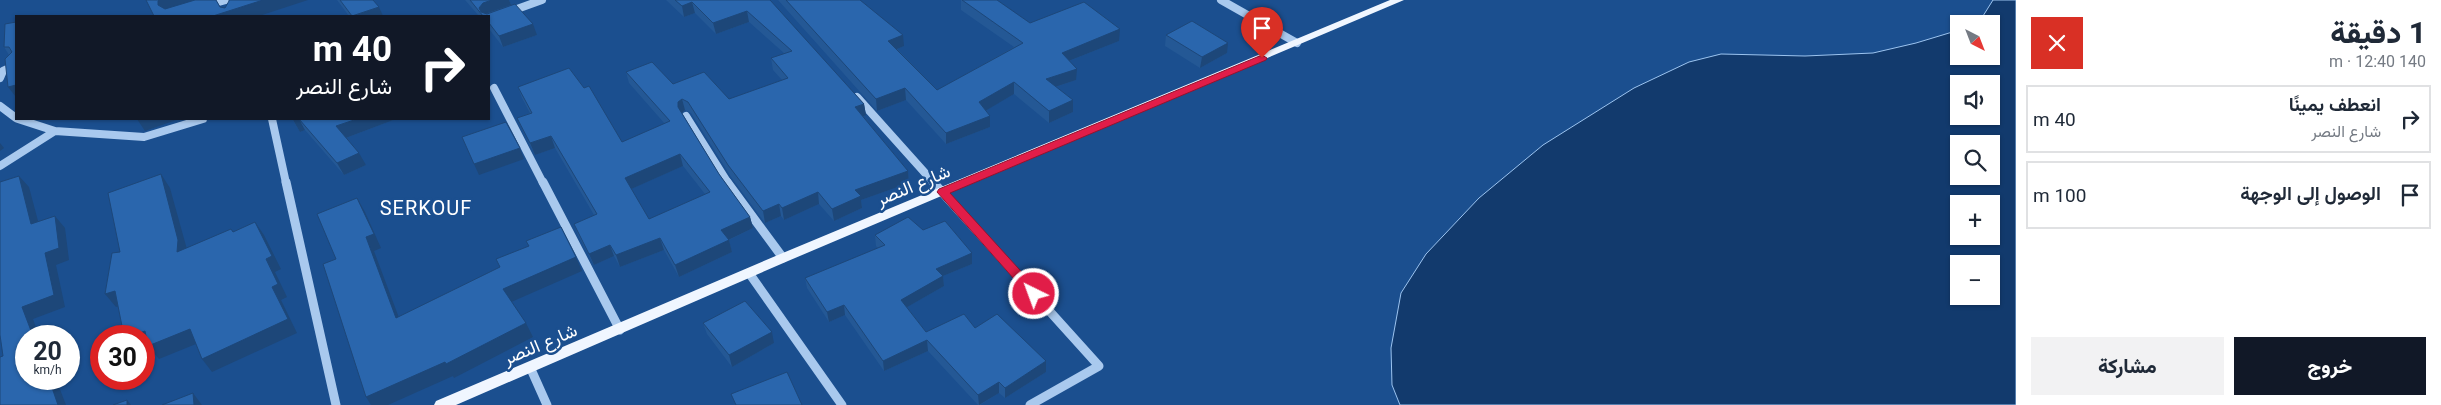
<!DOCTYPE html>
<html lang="ar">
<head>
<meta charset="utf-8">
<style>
  :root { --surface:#fff; --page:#f2f2f3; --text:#1f2937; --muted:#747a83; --line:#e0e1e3; --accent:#111827 }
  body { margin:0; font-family:Roboto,Vazirmatn,sans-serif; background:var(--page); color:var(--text); direction:rtl; height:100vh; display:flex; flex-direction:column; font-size:19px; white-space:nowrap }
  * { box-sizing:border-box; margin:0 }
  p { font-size:16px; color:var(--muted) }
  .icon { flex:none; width:28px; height:28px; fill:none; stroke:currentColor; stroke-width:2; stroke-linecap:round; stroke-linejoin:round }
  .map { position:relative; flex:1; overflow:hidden; direction:ltr }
  .drawer { display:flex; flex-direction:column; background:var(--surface); width:425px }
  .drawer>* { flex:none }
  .guide { position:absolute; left:15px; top:15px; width:475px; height:105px; border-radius:0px; box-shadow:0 1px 4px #0004; direction:rtl; background:#111827; color:#fff; overflow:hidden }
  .needle { width:32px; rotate:138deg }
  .buttons { position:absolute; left:1950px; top:15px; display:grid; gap:10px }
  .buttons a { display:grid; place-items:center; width:50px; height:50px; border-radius:0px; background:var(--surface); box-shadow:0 1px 4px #0004; font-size:25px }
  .speed { position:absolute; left:15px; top:325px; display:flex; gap:10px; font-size:25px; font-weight:700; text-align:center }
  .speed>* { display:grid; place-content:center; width:65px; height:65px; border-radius:50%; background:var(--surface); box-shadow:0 1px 4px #0004; line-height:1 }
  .speed small { font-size:12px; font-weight:400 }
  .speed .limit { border:8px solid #d22; background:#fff; color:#111 }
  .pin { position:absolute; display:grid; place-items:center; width:42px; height:42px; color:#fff; margin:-51px -21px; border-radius:50% 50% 50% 0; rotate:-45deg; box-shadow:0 0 5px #0007 }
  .pin .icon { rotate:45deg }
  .me { position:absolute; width:55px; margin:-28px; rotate:318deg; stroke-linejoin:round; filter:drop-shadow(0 0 4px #0008) }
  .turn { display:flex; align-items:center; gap:18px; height:105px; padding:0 15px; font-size:22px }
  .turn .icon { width:65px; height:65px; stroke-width:2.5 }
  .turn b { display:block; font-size:35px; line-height:42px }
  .round { display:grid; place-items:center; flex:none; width:52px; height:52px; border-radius:0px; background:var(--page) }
  .headline { display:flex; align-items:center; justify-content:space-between; height:85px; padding:0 15px }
  h1 { font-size:30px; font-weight:800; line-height:38px }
  .cta { display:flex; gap:10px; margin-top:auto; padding:10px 15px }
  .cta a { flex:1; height:58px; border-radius:0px; background:var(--accent); color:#fff; font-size:20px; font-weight:800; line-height:58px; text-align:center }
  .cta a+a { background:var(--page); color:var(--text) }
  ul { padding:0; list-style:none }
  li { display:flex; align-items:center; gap:15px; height:68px; margin:0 10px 8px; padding:0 5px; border:2px solid var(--line); border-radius:0px }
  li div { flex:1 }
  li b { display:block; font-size:19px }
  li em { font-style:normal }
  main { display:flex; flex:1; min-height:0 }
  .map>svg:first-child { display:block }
</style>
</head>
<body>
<main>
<section class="drawer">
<div class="headline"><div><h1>1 دقيقة</h1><p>140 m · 12:40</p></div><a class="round" style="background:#d93025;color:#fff"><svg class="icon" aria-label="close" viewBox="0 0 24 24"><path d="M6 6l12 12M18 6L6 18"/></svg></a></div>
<ul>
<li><svg class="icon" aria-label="right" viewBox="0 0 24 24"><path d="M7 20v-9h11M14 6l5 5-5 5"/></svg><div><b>انعطف يمينًا</b><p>شارع النصر</p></div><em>40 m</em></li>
<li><svg class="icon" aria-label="arrive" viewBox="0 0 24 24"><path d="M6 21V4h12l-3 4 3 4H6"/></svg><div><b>الوصول إلى الوجهة</b></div><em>100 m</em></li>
</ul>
<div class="cta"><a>خروج</a><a>مشاركة</a></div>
</section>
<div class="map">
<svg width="2016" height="405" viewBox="0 0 2016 405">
  <rect width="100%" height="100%" fill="#1b4f8f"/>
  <!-- water -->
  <path fill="#123a6d" stroke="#9cc4f0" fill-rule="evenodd" d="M1993,0H2016V405H1400L1392,385L1391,348L1401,293L1426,254L1479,198L1543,145L1634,88L1689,62L1721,54L1805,56L1873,53L1916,43L1959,30V56H1991V24H1972L1983,16ZM1959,84H1991V116H1959ZM1959,144H1991V176H1959ZM1959,204H1991V236H1959ZM1959,264H1991V296H1959Z"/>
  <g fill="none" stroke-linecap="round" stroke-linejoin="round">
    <!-- minor-far1 -->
    <path stroke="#a9c9ee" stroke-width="8" d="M1221,0L1297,43
      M208,5L226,0
      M489,19L542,0
      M0,78L3,71L16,65
      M494,88L543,183
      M857,97L934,183
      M0,106L16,118
      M686,116L728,183
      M18,119L55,131
      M272,119L286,183
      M0,166L55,131L144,137L203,119"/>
    <!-- minor -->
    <path stroke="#a9c9ee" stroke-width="9" d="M286,182L336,405
      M543,182L620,330
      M727,182L783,258
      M933,182L1099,366L1030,405
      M749,273L842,405
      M530,367L547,405"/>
    <!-- major -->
    <path fill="#f0f6ff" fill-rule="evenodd" d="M1390,0H1404L788,261L456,405H434L436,401L778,255Z"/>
  </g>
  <!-- wall -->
  <path fill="#245895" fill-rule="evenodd" d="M337,0H373L383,16H349Z
    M465,0H509L511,5L537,35L503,47L489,29V16H479Z
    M666,0H770L864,104L866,115L863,116L908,171L909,183L861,200L862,208L834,221L819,204L784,220L781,216L765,223L731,177L691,113L685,110L682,113L719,174L750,217L753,228L729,240L732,252L679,277L664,250L620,267L614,256L594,265L578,235L574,224L594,215L555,148L535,155L522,129L517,118L530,113L522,98L518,87L622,142L665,124L629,83L626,72L729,99L782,80L773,70L771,58L785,54L749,22L716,34L695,13L684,17ZM683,166L705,194L649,219L631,189Z
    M778,0H860L904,46L897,49L937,90L1014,47L961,10V0H997L1030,23L1119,41L1069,61L1076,80L1056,87L1073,100V112L1049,123L1014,94L986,110L990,116V127L946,144L906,100L877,111Z
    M16,22L8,87L9,55L4,47Z
    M1166,35L1227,53L1200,68L1165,46Z
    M292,119H396L346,138L366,165L344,175L305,130L300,132Z
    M923,230L972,264L943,276L944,286L907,307L926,332L975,328L1046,361V372L1005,398L999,393L980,405H978L928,351L884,371L845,315L829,322L807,288L805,278L878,248L876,246L875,235Z
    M703,323L774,343L732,367L707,334Z"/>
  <!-- shaded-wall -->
  <path fill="#1d4779" d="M159,0H208L169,11L158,5V1Z
    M216,0L224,13L263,0H308L259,16H213Z
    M492,0H509L511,5L482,15L479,8L483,3Z
    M692,2L695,13L684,17L682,6Z
    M379,7L383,16H353Z
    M747,11L749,22L716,34L713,23Z
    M533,24L537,35L503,47L499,36Z
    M1120,29L1119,41L1061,64L1062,53Z
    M903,35L904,46L890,52L888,41Z
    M1228,43L1227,53L1200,68L1202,57Z
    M1077,69L1076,80L1046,90V79Z
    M1014,82V94L980,114L979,102Z
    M16,85V97L8,87Z
    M905,88L906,100L877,111L876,99Z
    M682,99L685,110L681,114L678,107V102Z
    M1073,100V112L1049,123V111Z
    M864,104L866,115L857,119L855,107Z
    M990,116V127L946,144V133Z
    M137,119H179L145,131Z
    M295,119H299L305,130L300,132L293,120Z
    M357,119H396L343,139L336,126Z
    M551,136L555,148L535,155L530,143Z
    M0,143L4,148L0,151Z
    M520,148L524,159L479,175L474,164Z
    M359,153L366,165L344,175L337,163Z
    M680,154L683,166L629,190L625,178Z
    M908,171L909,183L861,200L862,208L834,221L832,209L855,190Z
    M161,174L170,188L188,253L177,252Z
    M19,176L29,187L42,236L31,224Z
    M818,192L819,204L784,220L782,208Z
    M357,198L365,212L381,248L374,251L404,331L396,318L366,237Z
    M779,204L781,216L765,223L763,211Z
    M55,216L65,228L69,260L56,265L65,307L33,319L39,336H33L22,307L45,253Z
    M750,217L753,228L724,242L721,230Z
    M255,222L264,235L281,269L275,272L287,297L281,300L297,333L212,372L202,359L272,287L266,259Z
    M660,238L664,250L620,267L616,255Z
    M729,240L732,252L679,277L675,265Z
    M610,245L614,256L594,265L589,254Z
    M972,253V264L943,276L944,286L902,310L901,300L936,269Z
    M576,257L582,271L509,303L503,289Z
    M115,291L126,304L116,307L105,294Z
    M844,305L845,315L829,322L827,312Z
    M526,323L533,337L454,378L446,364Z
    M190,329L201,342L159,359L149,347L144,349V336H131L145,331Z
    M772,332L774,343L732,367L729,355Z
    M927,340L928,351L884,371L883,361Z
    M1046,361V372L1005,398V388Z
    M445,362L453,376L388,405H371L366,397Z
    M49,379H56L66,405H58Z
    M999,382V393L979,405L978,395Z
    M193,393L202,405H194Z
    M127,400L131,405H127Z"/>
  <!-- building -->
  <path fill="#2a66ad" stroke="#1d4779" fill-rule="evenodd" d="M146,0H159L158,1V5L165,9L195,0H216L220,7L225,8L229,1V0H263L213,16H154Z
    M340,0H373L379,7L352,16Z
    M470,0H492L483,3L479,8L481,12L487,14L515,4L533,24L499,36L489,23V16H483Z
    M675,0H770L864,104L855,107L908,171L855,190L861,196L832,209L818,192L782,208L779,204L763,211L728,165L688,102L682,99L678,102V107L719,174L750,217L721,230L729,240L675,265L660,238L616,255L610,245L589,254L574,224L597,214L551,136L530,143L517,118L532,113L518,87L569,68L584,88L589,86L622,142L670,121L626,72L652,62L673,84L704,72L729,99L788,78L771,58L792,51L747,11L713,23L692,2L682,6ZM680,154L710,192L649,219L625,178Z
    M786,0H860L903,35L888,41L937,90L1023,43L962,0H997L1030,23L1084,2L1120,29L1062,53L1077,69L1046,79L1073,100L1049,111L1014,82L979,102L990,116L946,133L905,88L876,99Z
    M1192,21L1228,43L1202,57L1166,35Z
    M16,22V85L8,87L5,59L12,52L9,47H4L5,24Z
    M299,119H357L336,126L359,153L337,163Z
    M506,122L520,148L474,164L462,137Z
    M161,174L178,240L177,252L231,229L233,232L255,222L272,256L266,259L278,284L272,287L288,319L202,359L190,329L148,346L145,331L131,336H124L115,291L105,294L112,253L120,252L108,193Z
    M19,176L31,224L55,216L59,248L45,253L54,295L22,307L33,336H26V379H49L58,405H0V357L3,356L0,335V182Z
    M357,198L374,234L366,237L396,318L500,267L496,259L529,246L526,241L561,227L576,257L503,289L526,323L446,364L445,362L366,397L323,264L336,259L317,214Z
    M908,217L923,230L945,221L972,253L936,269L943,276L901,300L926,332L964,314L975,328L997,314L1046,361L1005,388L999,382L978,395L927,340L883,361L844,305L827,312L805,278L885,245L875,235Z
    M745,301L772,332L729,355L703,323Z
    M787,372L802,405H736L731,394Z
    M193,393L194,405H162Z
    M127,400V405H113Z"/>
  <!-- route -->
  <path fill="#e11d48" stroke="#92132f" d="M1262,55L1267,58L1266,60L950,193L1038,290L1040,294L1038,297H1030L937,192L939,189Z"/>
  <g text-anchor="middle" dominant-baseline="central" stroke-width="5" stroke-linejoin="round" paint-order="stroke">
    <!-- street labels -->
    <g font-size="18" fill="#fff" stroke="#1b4f8f">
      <text transform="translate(913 185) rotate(-23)">شارع النصر</text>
      <text transform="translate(540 344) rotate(-23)">شارع النصر</text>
    </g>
    <!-- quarter labels -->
    <g font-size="20" letter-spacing="1" fill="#fff" stroke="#1b4f8f">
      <text x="426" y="208">SERKOUF</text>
    </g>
  </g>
</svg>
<div class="buttons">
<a><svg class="needle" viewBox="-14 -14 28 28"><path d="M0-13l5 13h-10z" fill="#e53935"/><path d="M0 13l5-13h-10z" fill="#747a83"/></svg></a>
<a><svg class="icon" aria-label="sound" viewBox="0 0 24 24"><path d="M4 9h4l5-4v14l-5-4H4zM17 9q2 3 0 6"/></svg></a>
<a><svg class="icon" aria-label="search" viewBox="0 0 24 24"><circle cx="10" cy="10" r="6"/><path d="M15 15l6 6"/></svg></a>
<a>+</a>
<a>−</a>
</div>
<div class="speed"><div>20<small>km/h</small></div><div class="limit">30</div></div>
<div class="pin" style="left:1262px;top:58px;background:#d93025"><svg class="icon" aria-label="arrive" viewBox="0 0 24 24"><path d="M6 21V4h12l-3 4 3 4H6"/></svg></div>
<svg class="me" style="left:1034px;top:294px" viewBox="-20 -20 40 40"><circle r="17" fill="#e11d48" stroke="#fff" stroke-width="3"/><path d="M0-11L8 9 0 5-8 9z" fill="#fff"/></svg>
<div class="guide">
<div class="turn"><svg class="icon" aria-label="right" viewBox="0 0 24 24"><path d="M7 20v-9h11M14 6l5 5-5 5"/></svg><div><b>40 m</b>شارع النصر</div></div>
</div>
</div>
</main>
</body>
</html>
